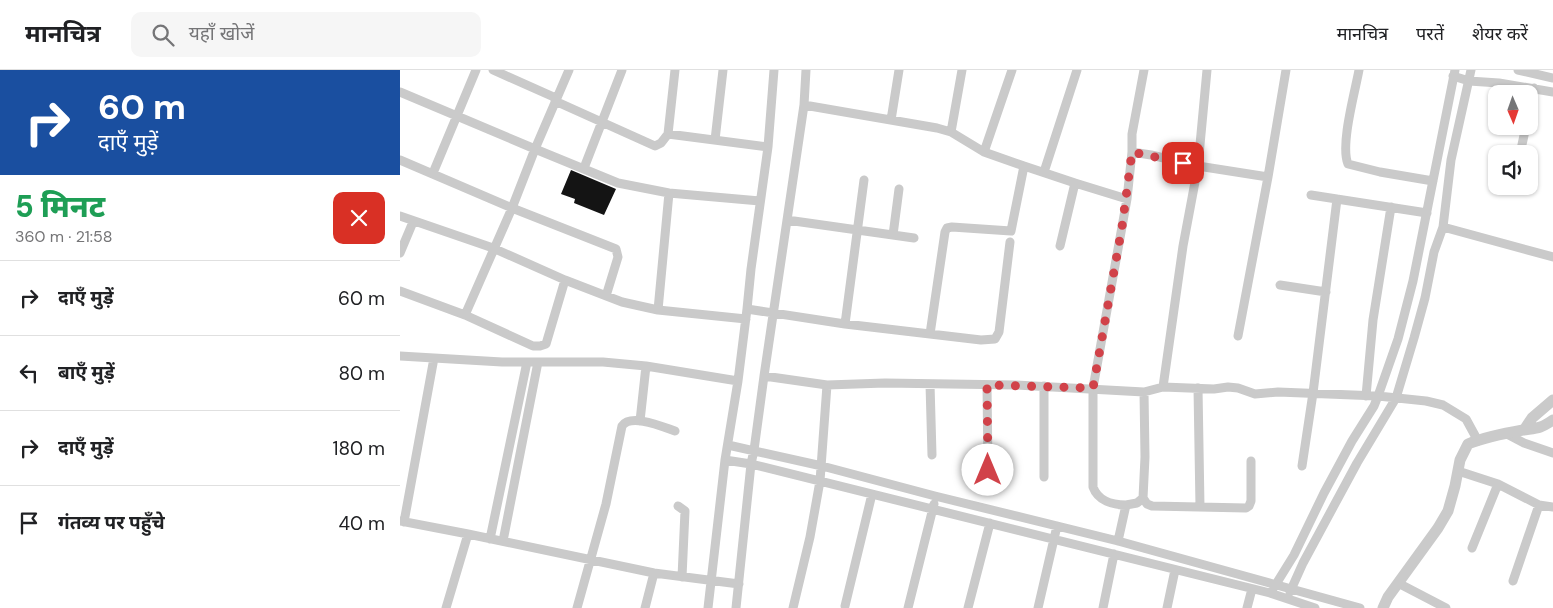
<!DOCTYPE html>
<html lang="hi">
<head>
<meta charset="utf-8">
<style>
  :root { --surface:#fff; --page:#f6f6f6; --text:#202124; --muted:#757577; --line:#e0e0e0 }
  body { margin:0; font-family:"DM Sans","Noto Sans Devanagari",sans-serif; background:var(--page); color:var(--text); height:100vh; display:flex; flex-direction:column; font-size:19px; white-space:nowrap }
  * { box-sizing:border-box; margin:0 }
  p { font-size:16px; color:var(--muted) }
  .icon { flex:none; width:28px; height:28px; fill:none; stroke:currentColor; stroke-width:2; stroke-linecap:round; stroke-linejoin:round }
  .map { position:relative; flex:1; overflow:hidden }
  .drawer { display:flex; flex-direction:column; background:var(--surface); width:400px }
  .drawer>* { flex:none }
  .top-card { background:#1a4fa0; color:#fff; overflow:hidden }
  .needle { width:32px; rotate:178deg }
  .controls { position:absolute; left:1088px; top:15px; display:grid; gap:10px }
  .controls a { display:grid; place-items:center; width:50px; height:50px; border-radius:10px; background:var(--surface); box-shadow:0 1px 4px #0004; font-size:25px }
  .pin { position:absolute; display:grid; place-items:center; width:42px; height:42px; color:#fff; margin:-21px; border-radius:10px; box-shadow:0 2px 8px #0006 }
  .me { position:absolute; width:55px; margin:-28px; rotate:0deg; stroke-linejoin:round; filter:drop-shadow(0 0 4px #0008) }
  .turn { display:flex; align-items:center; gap:18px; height:105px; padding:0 15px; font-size:22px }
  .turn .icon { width:65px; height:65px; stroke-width:2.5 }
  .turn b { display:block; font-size:35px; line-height:42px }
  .round { display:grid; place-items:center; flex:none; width:52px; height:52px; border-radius:10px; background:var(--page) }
  .headline { display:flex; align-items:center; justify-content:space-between; height:85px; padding:0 15px }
  h1 { font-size:30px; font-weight:800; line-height:38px; color:#1e9e55 }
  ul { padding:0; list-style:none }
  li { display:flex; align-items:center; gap:15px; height:75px; padding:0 15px; border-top:1px solid var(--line) }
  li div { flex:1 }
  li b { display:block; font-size:19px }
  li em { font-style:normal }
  header { display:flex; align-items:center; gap:30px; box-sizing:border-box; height:70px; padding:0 25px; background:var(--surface); border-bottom:1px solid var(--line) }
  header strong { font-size:24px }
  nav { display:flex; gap:28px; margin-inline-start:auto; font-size:18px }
  .search { width:350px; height:45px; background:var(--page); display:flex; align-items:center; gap:12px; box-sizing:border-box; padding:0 18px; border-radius:10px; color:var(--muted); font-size:19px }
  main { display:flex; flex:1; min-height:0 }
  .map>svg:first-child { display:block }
</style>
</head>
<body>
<header>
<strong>मानचित्र</strong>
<div class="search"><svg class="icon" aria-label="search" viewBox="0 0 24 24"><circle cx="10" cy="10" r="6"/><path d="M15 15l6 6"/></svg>यहाँ खोजें</div>
<nav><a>मानचित्र</a><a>परतें</a><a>शेयर करें</a></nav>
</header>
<main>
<section class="drawer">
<div class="top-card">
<div class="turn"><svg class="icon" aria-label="right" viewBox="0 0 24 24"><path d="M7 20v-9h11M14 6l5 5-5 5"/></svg><div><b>60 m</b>दाएँ मुड़ें</div></div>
</div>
<div class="headline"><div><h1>5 मिनट</h1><p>360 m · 21:58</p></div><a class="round" style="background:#d93025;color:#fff"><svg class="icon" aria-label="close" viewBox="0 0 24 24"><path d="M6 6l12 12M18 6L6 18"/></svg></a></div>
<ul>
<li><svg class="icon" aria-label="right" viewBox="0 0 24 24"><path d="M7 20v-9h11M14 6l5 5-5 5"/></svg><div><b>दाएँ मुड़ें</b></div><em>60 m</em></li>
<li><svg class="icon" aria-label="left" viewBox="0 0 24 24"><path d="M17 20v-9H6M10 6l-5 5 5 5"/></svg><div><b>बाएँ मुड़ें</b></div><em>80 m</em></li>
<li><svg class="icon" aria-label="right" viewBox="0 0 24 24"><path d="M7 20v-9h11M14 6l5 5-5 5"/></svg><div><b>दाएँ मुड़ें</b></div><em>180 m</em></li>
<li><svg class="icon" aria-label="arrive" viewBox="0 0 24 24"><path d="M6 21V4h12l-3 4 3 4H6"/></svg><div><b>गंतव्य पर पहुँचे</b></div><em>40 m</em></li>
</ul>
</section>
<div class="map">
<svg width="1153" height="538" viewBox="0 0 1153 538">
  <rect width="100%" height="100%" fill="#fff"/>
  <!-- building -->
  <path fill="#141414" d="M171,100L216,119L204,145L174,133L175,129L161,124Z"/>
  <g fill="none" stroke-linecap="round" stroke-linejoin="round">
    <!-- minor -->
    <path stroke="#cacaca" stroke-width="9" d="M93,0L156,28
      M406,0L404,35L537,58L551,62L562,0
      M612,0L584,82L624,96
      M959,0C955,22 940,75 948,94L980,102L1033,111
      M1118,0L1153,8
      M1053,6L1069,11L1099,13L1153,22
      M0,22L135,79L169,0
      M155,31L255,76L261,73L268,64L368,77
      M404,35L364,306L427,315L485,313L615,315L744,322L763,317L814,319L828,317L838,318L855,324L878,322L978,326L1026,331L1043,335L1066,349L1078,371
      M1129,42L1134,18
      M491,50L499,0
      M551,62L584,82
      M268,64L275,0
      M315,70L323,0
      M732,82L751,85L798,96L868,107L886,0
      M1120,84L1126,56
      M0,90L112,138L216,179L218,187L206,226
      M184,98L222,0
      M644,102L677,0
      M33,103L76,0
      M675,113L727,129
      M1113,119V116
      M911,125L1027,143
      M0,146L93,178L165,210L222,232L258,240L346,249
      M387,150L514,168
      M1043,157L1153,187
      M493,165L499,119
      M0,183L13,152
      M880,215L926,222
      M0,221L65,245L112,138L135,79L218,113L269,123L360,131
      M347,239L445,254L530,264L545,162L547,158L552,157L611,161L624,96L675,113L660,176
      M258,240L269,123
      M65,245L133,276H140L146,274L165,210
      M445,254L464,110
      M530,264L581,270L595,269L599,262L610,172
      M838,266L868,107
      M0,286L34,288L4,452
      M34,288L102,292H203L246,296
      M530,314L532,385
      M587,315L588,400
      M763,317L783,176L798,96L807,0
      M798,318L800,437
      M966,326L973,250L991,137
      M240,351L246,296L338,311
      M1107,364L1124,373L1153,383
      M328,375L422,396L535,426L718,471L960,538
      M325,390L351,394L870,523L915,538
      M902,396L913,323L937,129
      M1058,401L1098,414L1139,435L1153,437
      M644,407V316
      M743,428L747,434L752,436L846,438L849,436L851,431V391
      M726,435L737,433L743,428L745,387L744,322
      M278,436L285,441L282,507
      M0,451L68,464L254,503L339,514
      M90,469L127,292
      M103,471L138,292
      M718,471L726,435C713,435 698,431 693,417V318L727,129L732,82V64L744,0
      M1072,478L1098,414
      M1113,511L1139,435
      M998,513L1046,538
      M873,519L894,485L924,423L952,371L974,336L978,326L998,269L1013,211L1055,0
      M890,522L903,493L957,393L996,328L1014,268L1025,228L1034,182L1043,157L1051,90L1071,0
      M445,536L472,424
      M46,538L68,464
      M177,538L206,434L222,356C231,343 263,357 275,361
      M245,538L254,503
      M308,538L325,390L338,311L347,239L351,199L368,77L374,0
      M336,538L351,394L354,380L364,306
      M393,538L410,467L420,411L427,315
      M508,538L534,434
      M568,538L590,453
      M638,538L657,456
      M703,538L714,484
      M767,538L775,500
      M847,538L852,519"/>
    <!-- tertiary -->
    <path stroke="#cacaca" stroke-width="11" d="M1124,360L1132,348L1153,330
      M983,538L988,527L1038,458L1048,441L1055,416L1060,390L1068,374C1083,368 1106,363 1123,360C1137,358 1140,359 1153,350"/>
  </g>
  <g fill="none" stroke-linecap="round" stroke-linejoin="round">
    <!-- route -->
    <path stroke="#d14249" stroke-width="9" stroke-dasharray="0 16.2" d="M588,400L587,315L693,318L722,157L732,82L783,93"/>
  </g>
</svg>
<div class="controls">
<a><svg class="needle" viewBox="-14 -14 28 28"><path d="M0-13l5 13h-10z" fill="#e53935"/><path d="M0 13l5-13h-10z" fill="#757577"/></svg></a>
<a><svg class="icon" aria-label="sound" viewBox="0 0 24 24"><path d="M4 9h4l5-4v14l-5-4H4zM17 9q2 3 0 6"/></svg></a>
</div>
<div class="pin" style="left:783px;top:93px;background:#d93025"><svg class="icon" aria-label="arrive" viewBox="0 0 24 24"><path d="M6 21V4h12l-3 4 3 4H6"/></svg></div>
<svg class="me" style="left:588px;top:400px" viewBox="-20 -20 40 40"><circle r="19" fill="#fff"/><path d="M0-13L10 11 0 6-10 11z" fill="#d14249"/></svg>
</div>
</main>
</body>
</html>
